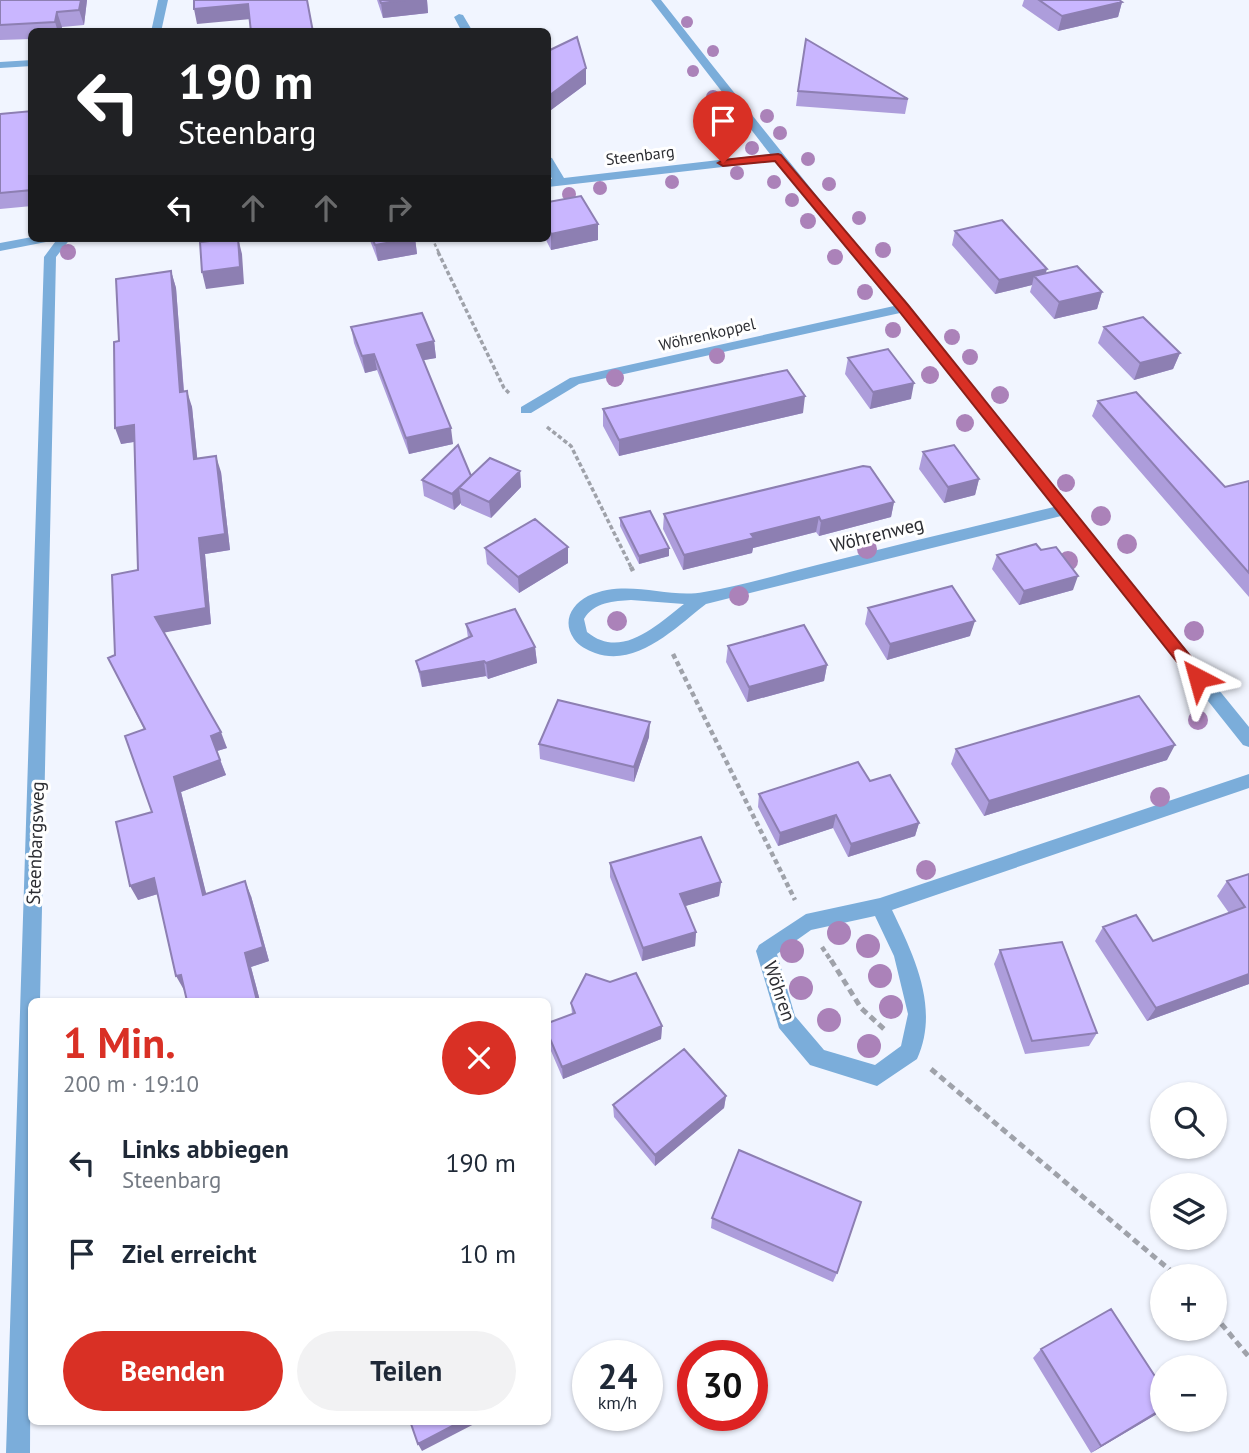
<!DOCTYPE html>
<html lang="de">
<head>
<meta charset="utf-8">
<style>
  :root { --surface:#fff; --page:#f2f2f3; --text:#1f2937; --muted:#747a83; --accent:#d93025 }
  body { margin:0; font-family:"PT Sans",sans-serif; background:var(--page); color:var(--text); height:100vh; display:flex; flex-direction:column; font-size:26px; white-space:nowrap }
  * { box-sizing:border-box; margin:0 }
  p { font-size:23px; color:var(--muted) }
  .icon { flex:none; width:38px; height:38px; fill:none; stroke:currentColor; stroke-width:2; stroke-linecap:round; stroke-linejoin:round }
  .map { position:relative; flex:1; overflow:hidden }
  .details { position:absolute; left:28px; top:998px; width:523px; height:427px; display:flex; flex-direction:column; background:var(--surface); border-radius:10px; box-shadow:0 2px 5px #0004 }
  .details>* { flex:none }
  .hud { position:absolute; left:28px; top:28px; width:523px; height:214px; border-radius:10px; box-shadow:0 2px 5px #0004; background:#202124; color:#fff; overflow:hidden }
  .fabs { position:absolute; left:1150px; top:1082px; display:grid; gap:14px }
  .fabs a { display:grid; place-items:center; width:77px; height:77px; border-radius:50%; background:var(--surface); box-shadow:0 2px 5px #0004; font-size:35px }
  .speed { position:absolute; left:572px; top:1340px; display:flex; gap:14px; font-size:35px; font-weight:700; text-align:center }
  .speed>* { display:grid; place-content:center; width:91px; height:91px; border-radius:50%; background:var(--surface); box-shadow:0 2px 5px #0004; line-height:1 }
  .speed small { font-size:18px; font-weight:400 }
  .speed .limit { border:10px solid #d22; background:#fff; color:#111 }
  .pin { position:absolute; display:grid; place-items:center; width:60px; height:60px; color:#fff; margin:-72px -30px; border-radius:50% 50% 50% 0; rotate:-45deg; box-shadow:0 0 7px #0007 }
  .pin .icon { rotate:45deg }
  .me { position:absolute; width:77px; margin:-38px; rotate:321deg; stroke-linejoin:round; filter:drop-shadow(0 0 5px #0008) }
  .turn { display:flex; align-items:center; gap:24px; height:147px; padding:0 35px; font-size:32px }
  .turn .icon { width:91px; height:91px; stroke-width:2.5 }
  .turn b { display:block; font-size:49px; line-height:60px }
  .lanes { display:flex; align-items:center; height:66px; padding:0 35px; background:#0003; justify-content:center; gap:35px; direction:ltr }
  .lanes .off { opacity:.35 }
  .round { display:grid; place-items:center; flex:none; width:74px; height:74px; border-radius:37px; background:var(--page) }
  .summary { display:flex; align-items:center; justify-content:space-between; height:119px; padding:0 35px }
  h1 { font-size:42px; font-weight:700; line-height:52px; color:var(--accent) }
  .action { display:flex; gap:14px; margin-top:auto; padding:14px 35px }
  .action a { flex:1; height:80px; border-radius:42px; background:var(--accent); color:#fff; font-size:28px; font-weight:700; line-height:80px; text-align:center }
  .action a+a { background:var(--page); color:var(--text) }
  ul { padding:0; list-style:none }
  li { display:flex; align-items:center; gap:21px; height:91px; padding:0 35px }
  li div { flex:1 }
  li b { display:block; font-size:26px }
  li em { font-style:normal }
  .map>svg:first-child { display:block }
</style>
</head>
<body>
<div class="map">
<svg width="1249" height="1453" viewBox="0 0 1249 1453">
  <rect width="100%" height="100%" fill="#f1f5ff"/>
  <g fill="none" stroke-linecap="round" stroke-linejoin="round">
    <!-- path-far3 -->
    <path stroke="#9fa2aa" stroke-width="2.5" stroke-dasharray="3.5 2.5" stroke-linecap="butt" d="M432,238L439,253"/>
    <!-- path-far2 -->
    <path stroke="#9fa2aa" stroke-width="3.5" stroke-dasharray="4.5 2.5" stroke-linecap="butt" d="M438,252L504,388L509,393
      M547,427L571,446L632,569"/>
    <!-- path-far1 -->
    <path stroke="#9fa2aa" stroke-width="4.5" stroke-dasharray="5 3.5" stroke-linecap="butt" d="M631,567L633,571
      M673,654L795,900
      M822,947L832,962"/>
    <!-- path -->
    <path stroke="#9fa2aa" stroke-width="5" stroke-dasharray="7 4.5" stroke-linecap="butt" d="M831,960L861,1008L884,1029
      M931,1069L1177,1276
      M1214,1315L1249,1357"/>
    <!-- minor -->
    <path fill="#7badda" fill-rule="evenodd" d="M158,0H168L161,32H151Z
      M651,0H661C853,245 1053,485 1249,727V747L1243,745L1061,516L706,604C676,627 637,668 595,653C587,650 579,646 574,639C562,622 571,605 588,596C628,578 667,599 704,592C742,586 780,574 817,565C896,545 975,526 1054,507L900,313L579,384L531,413H521V407L570,378L894,306L775,161L548,187V179H552L548,171V157L552,158L564,178L770,154ZM631,600L684,604C656,626 621,660 587,632L584,619C594,602 614,601 631,600Z
      M459,14L463,15L473,32H462L454,17Z
      M32,60V66L0,68V62Z
      M32,237L52,238L46,242L0,251V243Z
      M58,238H71L56,257L40,1001H32L30,1453H6L44,257Z
      M1249,774V788L892,910C914,956 940,1008 917,1059L877,1086L810,1065L779,1028L756,951L759,945L806,914L880,898ZM875,916L894,956L908,1014L901,1046L875,1065L824,1050L795,1016L777,954L811,930Z"/>
  </g>
  <!-- trees -->
  <g fill="#ab82b9">
    <circle cx="687" cy="22" r="6"/>
    <circle cx="713" cy="51" r="6"/>
    <circle cx="693" cy="71" r="6"/>
    <circle cx="713" cy="97" r="7"/>
    <circle cx="767" cy="116" r="7"/>
    <circle cx="738" cy="130" r="7"/>
    <circle cx="780" cy="133" r="7"/>
    <circle cx="752" cy="148" r="7"/>
    <circle cx="808" cy="159" r="7"/>
    <circle cx="737" cy="173" r="7"/>
    <circle cx="672" cy="182" r="7"/>
    <circle cx="774" cy="182" r="7"/>
    <circle cx="829" cy="184" r="7"/>
    <circle cx="600" cy="188" r="7"/>
    <circle cx="569" cy="194" r="7"/>
    <circle cx="792" cy="200" r="7"/>
    <circle cx="859" cy="218" r="7"/>
    <circle cx="808" cy="221" r="8"/>
    <circle cx="883" cy="250" r="8"/>
    <circle cx="68" cy="252" r="8"/>
    <circle cx="835" cy="257" r="8"/>
    <circle cx="865" cy="292" r="8"/>
    <circle cx="893" cy="330" r="8"/>
    <circle cx="952" cy="337" r="8"/>
    <circle cx="717" cy="356" r="8"/>
    <circle cx="970" cy="357" r="8"/>
    <circle cx="930" cy="375" r="9"/>
    <circle cx="615" cy="378" r="9"/>
    <circle cx="1000" cy="395" r="9"/>
    <circle cx="965" cy="423" r="9"/>
    <circle cx="1066" cy="483" r="9"/>
    <circle cx="1101" cy="516" r="10"/>
    <circle cx="1127" cy="544" r="10"/>
    <circle cx="867" cy="549" r="10"/>
    <circle cx="1068" cy="561" r="10"/>
    <circle cx="739" cy="596" r="10"/>
    <circle cx="617" cy="621" r="10"/>
    <circle cx="1194" cy="631" r="10"/>
    <circle cx="1198" cy="720" r="10"/>
    <circle cx="1160" cy="797" r="10"/>
    <circle cx="926" cy="870" r="10"/>
    <circle cx="839" cy="933" r="12"/>
    <circle cx="868" cy="946" r="12"/>
    <circle cx="792" cy="951" r="12"/>
    <circle cx="880" cy="976" r="12"/>
    <circle cx="801" cy="988" r="12"/>
    <circle cx="891" cy="1007" r="12"/>
    <circle cx="829" cy="1020" r="12"/>
    <circle cx="869" cy="1046" r="12"/>
  </g>
  <!-- wall -->
  <path fill="#ad9ddb" d="M0,0H87L84,25L62,27L61,32H32V39L0,40Z
    M377,0H427L428,13L383,18Z
    M1024,0H1119L1122,2L1118,17L1058,31L1022,6Z
    M548,51L586,68V84L551,110L548,101Z
    M798,91L908,99L905,114L796,106Z
    M32,111V206L0,209V114Z
    M548,202L598,240L551,250L545,238H548Z
    M955,231L1045,274L1102,292L1097,309L1054,319L1030,292L1032,285L995,294L952,245Z
    M369,238H415L417,254L378,261Z
    M171,271L176,288L184,391L192,407L197,458L221,472L230,550L205,554L211,624L164,632L227,748L217,751L226,775L181,792L206,894L251,896L269,961L251,967L260,1001H187L158,894L138,900L152,812L144,729L108,658L115,655L138,570L134,442L121,444L119,341Z
    M351,327L434,341L436,358L423,360L453,444L409,454L377,370L365,373L354,343Z
    M1104,327L1180,353L1173,369L1134,380L1098,343Z
    M848,358L911,399L870,409L845,374Z
    M1098,401L1225,487L1249,481V597L1092,416Z
    M603,409L803,413L619,456L603,426Z
    M923,452L979,479L975,495L944,503L919,469Z
    M520,471L521,487L491,518L461,505V503L454,510L424,496L422,480Z
    M894,502L891,517L819,536L816,532L753,548L752,553L683,570L663,529L664,514Z
    M620,518L669,556L639,564L620,526Z
    M568,547V563L519,593L487,564L485,548Z
    M997,555L1073,590L1019,605L992,569Z
    M868,608L970,636L887,660L865,624Z
    M466,624L535,647L537,663L488,679L486,676L422,687L416,661L468,638Z
    M728,646L827,665L824,681L747,702L726,662Z
    M649,737L634,782L540,759L539,744Z
    M956,749L1167,760L984,816L951,764Z
    M870,781L919,823L915,836L848,857L833,828L778,846L758,807L759,794Z
    M610,863L721,882L719,896L685,906L696,932L695,946L642,961L610,877Z
    M1249,874V984L1147,1021L1095,941L1103,927L1153,941L1229,913L1217,896L1227,881Z
    M1000,950L1097,1033L1089,1046L1025,1054L994,964Z
    M571,1003L662,1026L661,1039L563,1079L548,1044V1023L572,1014Z
    M726,1096L724,1108L655,1166L614,1117L613,1105Z
    M712,1218L837,1273L833,1282L711,1228Z
    M1041,1349L1162,1411L1091,1453L1033,1358Z"/>
  <!-- shaded-wall -->
  <path fill="#8d7fb2" d="M81,0H87L84,25L79,10Z
    M407,0H427L428,13L383,18L381,3Z
    M1122,2L1118,17L1058,31L1062,16Z
    M248,4L251,19L197,24L194,9Z
    M57,12L62,27L61,32H58L55,22Z
    M586,68V84L551,110L550,95Z
    M598,224V240L551,250V234Z
    M238,238L242,254L244,284L206,289L202,272Z
    M415,238L417,254L378,261L375,245Z
    M1047,269L1043,283L1034,276L1032,285L995,294L999,280Z
    M171,271L176,288L185,408L180,392Z
    M1102,292L1097,309L1054,319L1059,302Z
    M434,341L436,358L419,361L417,345Z
    M1180,353L1173,369L1134,380L1140,363Z
    M374,354L377,370L365,373L362,356Z
    M914,383L911,399L870,409L873,392Z
    M187,391L192,407L199,475L194,459Z
    M805,396L803,413L619,456V440Z
    M134,425L139,441L121,444L115,428Z
    M451,428L453,444L409,454L406,438Z
    M216,456L221,472L230,550L205,554L211,624L162,633L155,617L199,538Z
    M520,471L521,487L491,518L489,502Z
    M471,476L459,488L461,503L454,510L452,494Z
    M979,479L975,495L944,503L948,487Z
    M894,502L891,517L819,536L821,521Z
    M819,517L816,532L753,548L752,553L683,570L684,555L751,534Z
    M568,547V563L519,593L518,577Z
    M669,548V556L639,564V556Z
    M1078,576L1073,590L1019,605L1024,591Z
    M975,621L970,636L887,660L890,644Z
    M535,647L537,663L488,679L486,663Z
    M484,661L486,676L422,687L420,672Z
    M827,665L824,681L747,702L749,687Z
    M650,722L649,737L634,782V767Z
    M221,732L227,748L217,751L211,736Z
    M1175,745L1167,760L984,816L989,801Z
    M220,760L226,775L181,792L210,909L203,895L174,777Z
    M836,815L833,828L778,846L780,833Z
    M919,823L915,836L848,857L851,844Z
    M154,878L161,893L138,900L130,886Z
    M245,881L251,896L269,961L251,967L260,1001H257L245,953Z
    M721,882L719,896L679,908L680,894Z
    M696,932L695,946L642,961L643,948Z
    M1249,974V984L1147,1021L1156,1008Z
    M181,975L188,988L184,990L176,976Z
    M662,1026L661,1039L563,1079L562,1067Z
    M726,1096L724,1108L655,1166V1155Z
    M1162,1409V1411L1091,1453L1101,1446Z
    M462,1421H480L422,1451L418,1444Z"/>
  <!-- building -->
  <path fill="#c9b6ff" stroke="#8d7fb2" stroke-width="2" d="M0,0H81L79,10L57,12L55,22L0,25Z
    M194,0H307L313,32H251L248,4L194,9Z
    M380,0H407L381,3Z
    M1039,0H1119L1122,2L1062,16Z
    M577,37L586,68L550,95L548,88V51Z
    M806,39L908,99L798,91Z
    M32,111V190L0,193V114Z
    M581,196L598,224L551,234L548,228V202Z
    M1002,220L1047,269L999,280L955,231Z
    M238,238L240,267L202,272L200,242Z
    M372,238H415L375,245Z
    M1077,266L1102,292L1059,302L1034,276Z
    M171,271L180,392L187,391L194,459L216,456L225,534L199,538L206,608L155,617L221,732L211,736L220,760L174,777L203,895L245,881L263,947L245,953L257,1001H187L181,975L176,976L154,878L130,886L116,822L152,812L125,736L145,729L108,658L115,655L112,575L138,570L134,425L115,428L114,342L119,341L116,279Z
    M422,313L434,341L417,345L451,428L406,438L374,354L362,356L351,327Z
    M1143,317L1180,353L1140,363L1104,327Z
    M888,349L914,383L873,392L848,358Z
    M787,370L805,396L619,440L603,409Z
    M1136,392L1225,487L1249,481V573L1098,401Z
    M458,445L471,476L490,458L520,471L489,502L459,488L471,476L452,494L422,480Z
    M954,445L979,479L948,487L923,452Z
    M863,466L870,467L894,502L821,521L819,517L751,534L754,538L684,555L664,514Z
    M650,511L669,548L639,556L620,518Z
    M535,519L568,547L518,577L485,548Z
    M1036,544L1041,550L1056,547L1078,576L1024,591L997,555Z
    M952,586L975,621L890,644L868,608Z
    M515,609L535,647L486,663L484,661L420,672L416,661L472,636L466,624Z
    M804,625L827,665L749,687L728,646Z
    M1139,696L1175,745L989,801L956,749Z
    M558,700L650,722L634,767L539,744Z
    M858,762L870,781L890,775L919,823L851,844L836,815L780,833L759,794Z
    M701,837L721,882L680,894L696,932L643,948L610,863Z
    M1249,874V974L1156,1008L1103,927L1136,915L1153,941L1245,907L1227,881Z
    M1062,942L1097,1033L1032,1041L1000,950Z
    M636,973L662,1026L562,1067L548,1034V1023L575,1013L571,1003L586,974L610,982Z
    M684,1049L726,1096L655,1155L613,1105Z
    M739,1150L861,1202L837,1273L712,1218Z
    M1111,1309L1162,1387V1409L1101,1446L1041,1349Z
    M410,1421H462L418,1444Z"/>
  <!-- route -->
  <path fill="#d93025" stroke="#8d1f18" stroke-width="2" d="M778,154L781,155L908,305L1204,673L1206,678L1204,682H1193L899,311L775,161L723,166L718,163L723,160Z"/>
  <g text-anchor="middle" dominant-baseline="central" stroke-width="6" stroke-linejoin="round" paint-order="stroke">
    <!-- far-street labels -->
    <g font-size="16" fill="#2d2e33" stroke="#fff">
      <text transform="translate(640 155) rotate(-7)">Steenbarg</text>
      <text transform="translate(707 334) rotate(-13)">Wöhrenkoppel</text>
    </g>
    <!-- street labels -->
    <g font-size="19" fill="#2d2e33" stroke="#fff">
      <text transform="translate(877 534) rotate(-14)">Wöhrenweg</text>
      <text transform="translate(35 843) rotate(-88)">Steenbargsweg</text>
      <text transform="translate(780 991) rotate(71)">Wöhren</text>
    </g>
  </g>
</svg>
<div class="fabs">
<a><svg class="icon" aria-label="search" viewBox="0 0 24 24"><circle cx="10" cy="10" r="6"/><path d="M15 15l6 6"/></svg></a>
<a><svg class="icon" aria-label="layers" viewBox="0 0 24 24"><path d="M12 4l9 5-9 5-9-5zM3 14l9 5 9-5"/></svg></a>
<a>+</a>
<a>−</a>
</div>
<div class="speed"><div>24<small>km/h</small></div><div class="limit">30</div></div>
<div class="pin" style="left:723px;top:163px;background:#d93025"><svg class="icon" aria-label="arrive" viewBox="0 0 24 24"><path d="M6 21V4h12l-3 4 3 4H6"/></svg></div>
<svg class="me" style="left:1198px;top:678px" viewBox="-20 -20 40 40"><path d="M0-17L14 15 0 8-14 15z" fill="#d93025" stroke="#fff" stroke-width="4"/></svg>
<div class="hud">
<div class="turn"><svg class="icon" aria-label="left" viewBox="0 0 24 24"><path d="M17 20v-9H6M10 6l-5 5 5 5"/></svg><div><b>190 m</b>Steenbarg</div></div>
<div class="lanes"><svg class="icon" aria-label="left" viewBox="0 0 24 24"><path d="M17 20v-9H6M10 6l-5 5 5 5"/></svg><svg class="icon off" aria-label="ahead" viewBox="0 0 24 24"><path d="M12 20V5M6 11l6-6 6 6"/></svg><svg class="icon off" aria-label="ahead" viewBox="0 0 24 24"><path d="M12 20V5M6 11l6-6 6 6"/></svg><svg class="icon off" aria-label="right" viewBox="0 0 24 24"><path d="M7 20v-9h11M14 6l5 5-5 5"/></svg></div>
</div>
<section class="details">
<div class="summary"><div><h1>1 Min.</h1><p>200 m · 19:10</p></div><a class="round" style="background:#d93025;color:#fff"><svg class="icon" aria-label="close" viewBox="0 0 24 24"><path d="M6 6l12 12M18 6L6 18"/></svg></a></div>
<ul>
<li><svg class="icon" aria-label="left" viewBox="0 0 24 24"><path d="M17 20v-9H6M10 6l-5 5 5 5"/></svg><div><b>Links abbiegen</b><p>Steenbarg</p></div><em>190 m</em></li>
<li><svg class="icon" aria-label="arrive" viewBox="0 0 24 24"><path d="M6 21V4h12l-3 4 3 4H6"/></svg><div><b>Ziel erreicht</b></div><em>10 m</em></li>
</ul>
<div class="action"><a>Beenden</a><a>Teilen</a></div>
</section>
</div>
</body>
</html>
